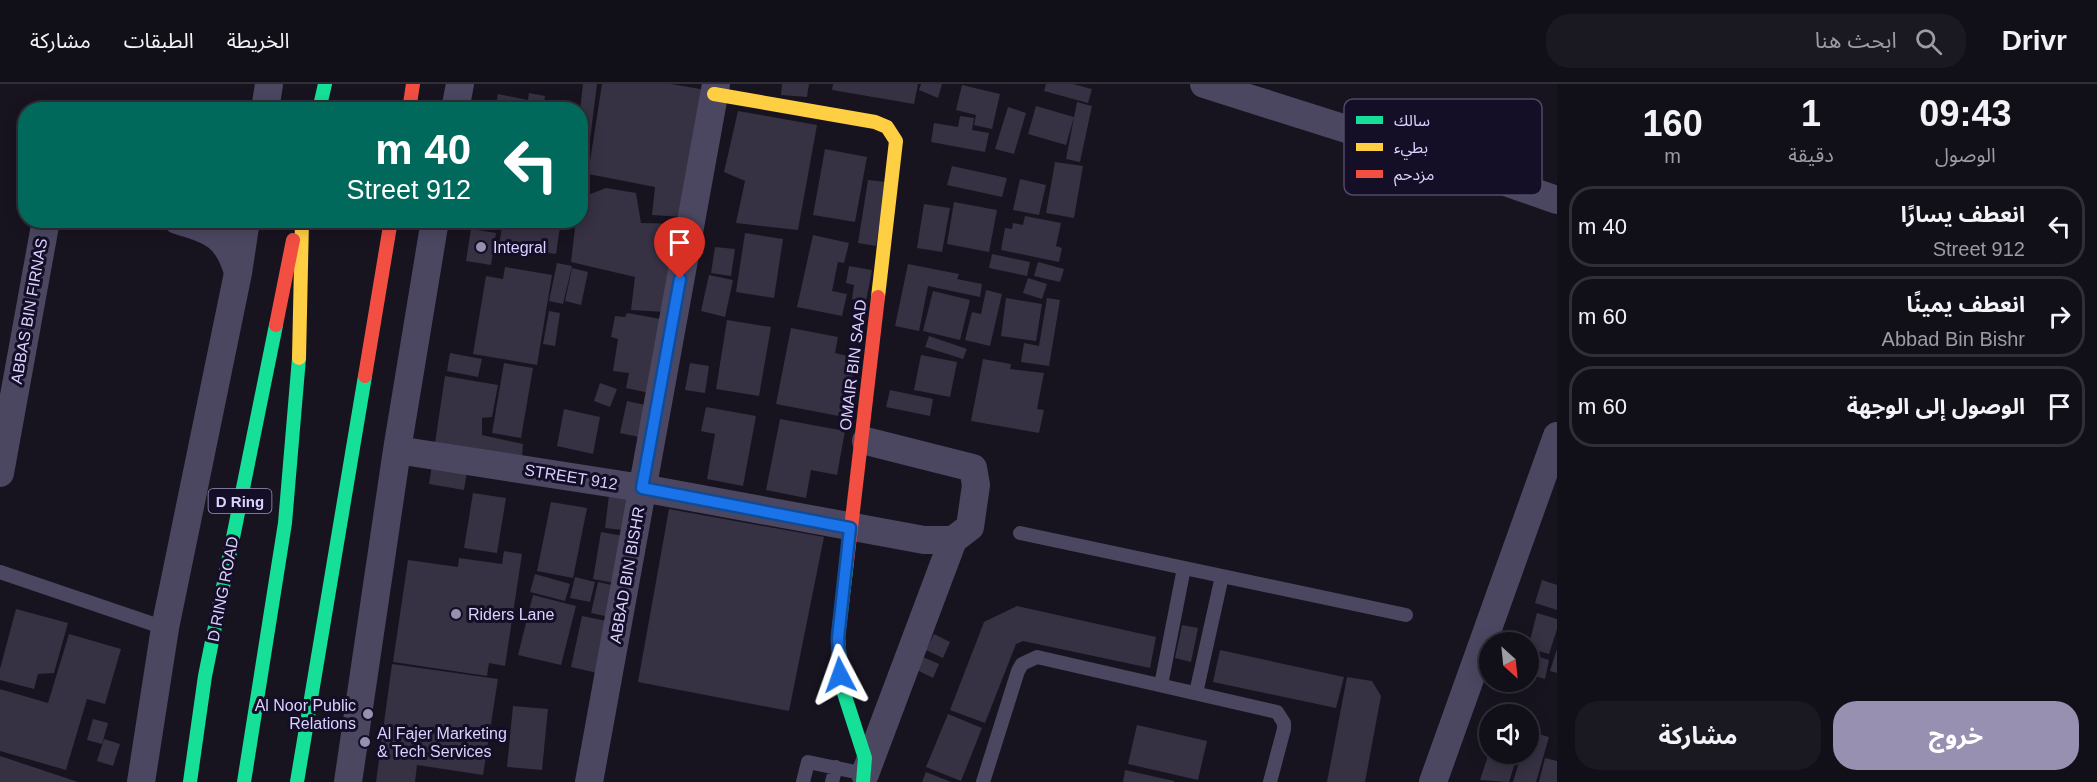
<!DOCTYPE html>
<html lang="ar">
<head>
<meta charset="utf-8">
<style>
  :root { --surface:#110f18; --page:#1a1821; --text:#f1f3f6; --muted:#9c9ca2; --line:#302f37; --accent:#9790b1 }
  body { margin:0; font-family:Helvetica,"Noto Sans Arabic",sans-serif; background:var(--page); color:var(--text); direction:rtl; height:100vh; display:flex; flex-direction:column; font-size:22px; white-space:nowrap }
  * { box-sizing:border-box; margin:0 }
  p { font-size:20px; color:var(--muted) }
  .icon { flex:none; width:33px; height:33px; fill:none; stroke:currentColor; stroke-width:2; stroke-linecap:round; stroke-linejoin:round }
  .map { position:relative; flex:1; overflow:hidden; direction:ltr }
  .details { display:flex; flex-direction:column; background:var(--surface); width:540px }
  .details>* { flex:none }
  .top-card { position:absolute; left:18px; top:18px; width:570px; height:126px; border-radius:24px; box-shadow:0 3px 15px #0003,0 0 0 2px var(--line); direction:rtl; background:#00695c; color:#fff; overflow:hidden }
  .needle { width:39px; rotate:153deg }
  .tools { position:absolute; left:1479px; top:548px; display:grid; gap:12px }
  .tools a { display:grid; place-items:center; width:60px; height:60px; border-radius:50%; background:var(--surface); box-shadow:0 3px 15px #0003,0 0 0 2px var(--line); font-size:30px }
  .pin { position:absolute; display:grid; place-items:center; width:51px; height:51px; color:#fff; margin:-62px -26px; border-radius:50% 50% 50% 0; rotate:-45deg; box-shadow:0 0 6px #0007 }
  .pin .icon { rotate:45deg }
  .me { position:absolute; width:66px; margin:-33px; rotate:356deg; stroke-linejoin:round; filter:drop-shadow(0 0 4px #0008) }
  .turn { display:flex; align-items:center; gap:21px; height:126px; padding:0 18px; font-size:27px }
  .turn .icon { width:78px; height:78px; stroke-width:2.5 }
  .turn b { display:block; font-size:42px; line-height:51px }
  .eta { display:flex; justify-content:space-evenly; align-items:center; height:102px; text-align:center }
  .eta b { font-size:36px; font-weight:700; line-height:42px }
  .action { display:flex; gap:12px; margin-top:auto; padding:12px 18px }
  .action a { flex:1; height:69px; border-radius:24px; background:var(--accent); color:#fff; font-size:24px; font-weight:700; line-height:69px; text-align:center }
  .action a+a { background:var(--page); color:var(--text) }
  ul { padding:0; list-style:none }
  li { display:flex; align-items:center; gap:18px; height:81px; margin:0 12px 9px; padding:0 6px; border:3px solid var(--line); border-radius:24px }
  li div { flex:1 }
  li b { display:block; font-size:22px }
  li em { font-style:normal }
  header { display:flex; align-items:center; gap:36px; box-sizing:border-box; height:84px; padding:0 30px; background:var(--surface); border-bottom:2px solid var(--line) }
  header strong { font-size:28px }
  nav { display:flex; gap:33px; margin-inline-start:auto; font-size:21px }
  .search { width:420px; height:54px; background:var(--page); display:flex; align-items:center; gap:15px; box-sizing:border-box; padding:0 21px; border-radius:24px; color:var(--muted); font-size:22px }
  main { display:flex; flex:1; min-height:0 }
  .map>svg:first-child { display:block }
</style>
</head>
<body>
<header>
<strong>Drivr</strong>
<div class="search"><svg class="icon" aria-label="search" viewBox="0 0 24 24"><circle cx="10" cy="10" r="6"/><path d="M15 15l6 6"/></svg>ابحث هنا</div>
<nav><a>الخريطة</a><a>الطبقات</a><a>مشاركة</a></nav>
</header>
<main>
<section class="details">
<div class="eta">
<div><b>09:43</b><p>الوصول</p></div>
<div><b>1</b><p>دقيقة</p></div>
<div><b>160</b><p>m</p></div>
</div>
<ul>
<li><svg class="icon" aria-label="left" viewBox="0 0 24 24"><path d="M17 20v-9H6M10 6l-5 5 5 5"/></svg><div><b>انعطف يسارًا</b><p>Street 912</p></div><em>40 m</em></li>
<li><svg class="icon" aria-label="right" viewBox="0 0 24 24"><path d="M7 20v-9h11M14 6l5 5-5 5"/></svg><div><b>انعطف يمينًا</b><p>Abbad Bin Bishr</p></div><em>60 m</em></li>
<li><svg class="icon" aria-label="arrive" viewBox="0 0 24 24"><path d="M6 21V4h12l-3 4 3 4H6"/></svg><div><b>الوصول إلى الوجهة</b></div><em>60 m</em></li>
</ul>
<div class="action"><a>خروج</a><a>مشاركة</a></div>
</section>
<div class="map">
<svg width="1557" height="698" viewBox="0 0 1557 698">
  <rect width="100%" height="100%" fill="#171420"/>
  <!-- building -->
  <path fill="#363143" d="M583,0H597L586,87L580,86V26Z
    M602,0H671L700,5L707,13L683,133L652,131L655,103L588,90Z
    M782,0H809L807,13L781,11Z
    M833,0H918L914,20L832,6Z
    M921,0H942L938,14L919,6Z
    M1046,0H1073L1092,5L1088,19L1044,7Z
    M962,1L1000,10L992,45L974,41L976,31L956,26Z
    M529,9L545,12L543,26H495L498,10L528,16Z
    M1077,18L1092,22L1080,78L1066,75Z
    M1036,22L1074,33L1066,61L1028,50Z
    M1008,23L1026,29L1014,70L995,65Z
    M738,27L817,41L798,146L736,139L745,97L724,88Z
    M960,32L974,34L972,46L989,49L985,68L931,58L934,39L958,43Z
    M825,65L867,73L855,138L813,131Z
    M1055,78L1083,82L1074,134L1046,129Z
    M952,82L1007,94L1002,113L947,101Z
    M1020,95L1046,101L1039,131L1013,126Z
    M868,96L886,98L876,162L858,159Z
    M606,104L636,109L641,139L681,140L665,228L631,226L635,193L571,178L576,136H580V114Z
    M954,118L997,126L989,168L947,160Z
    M924,120L950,124L942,168L917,164Z
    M1025,132L1061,139L1056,162L1062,164L1059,178L1001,166L1005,144L1012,145L1013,139L1023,141Z
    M503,136H561L556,170L499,162Z
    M471,145L496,149L491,181L466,177Z
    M745,149L783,155L774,214L736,208Z
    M813,151L849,159L844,179L838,178L832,207L847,210L842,232L797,223Z
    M715,163L735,165L731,192L711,189Z
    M992,170L1030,178L1027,192L989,184Z
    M1038,178L1064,185L1060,198L1034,192Z
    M557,179L572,182L563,220L549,217Z
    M908,180L959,190L957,195L982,200L980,213L928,202L919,247L895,242Z
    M849,182L872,186L866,217L852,215L854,201L846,199Z
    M505,183L552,191L537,281L473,270L486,192L503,195Z
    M572,184L588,188L581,221L565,217Z
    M709,191L733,196L725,233L701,227Z
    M1028,194L1047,200L1042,215L1023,209Z
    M986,206L1002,210L990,262L965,256L972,228L981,230Z
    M933,207L970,216L960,256L923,247Z
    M1006,214L1042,220L1036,257L1001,252Z
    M1047,214L1060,216L1049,282L1021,278L1024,259L1039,262Z
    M549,227L560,229L555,262L543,260Z
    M627,229L667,236L654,310L626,304L629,289L613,287L618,255L611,253L615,232L625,233Z
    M727,236L771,243L759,312L716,305Z
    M791,244L838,253L835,269L856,274L844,333L776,320Z
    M929,252L967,265L963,275L925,263Z
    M450,269L482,275L478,293L447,287Z
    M921,271L957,278L950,313L914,306Z
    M983,275L1011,280L1010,285L1044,289L1037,325L1044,326L1039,349L971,337Z
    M504,279L533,284L521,354L492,349Z
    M690,279L709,282L705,309L685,306Z
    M445,292L498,301L492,333L482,334V351L523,360L522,374L435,359Z
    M600,299L617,305L610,323L594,317Z
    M890,306L933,315L930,332L886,323Z
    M627,317L650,322L644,354L620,349Z
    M706,323L756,332L743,402L707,395L715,350L701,347Z
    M564,325L600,333L593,370L557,362Z
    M780,335L845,347L837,391L811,386L806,414L766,406Z
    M432,381L467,387L464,406L429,400Z
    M473,409L506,414L497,469L464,464Z
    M609,411L637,415L632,447L605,444Z
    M551,418L587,424L573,494L537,487Z
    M669,425L824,453L789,627L638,598Z
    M601,448L629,453L620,500L593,495Z
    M504,467L522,470L505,582L489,579L487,592L393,578L408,476L458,483L459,474L502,480Z
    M535,490L570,500L565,517L530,508Z
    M575,493L595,498L590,518L570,514Z
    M1542,496L1557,501V526L1535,519Z
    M598,498L621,503L614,534L591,529Z
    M533,511L576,522L561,581L518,571Z
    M1017,522L1156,553L1150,584L1023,557L1016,560L985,639L950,626L984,538Z
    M16,525L68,539L54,589L38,590L34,605L0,596V585Z
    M1537,529L1557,535V545L1549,570L1528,564Z
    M582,532L617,539L606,591L571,583Z
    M1182,541L1198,544L1191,578L1175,574Z
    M69,550L121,565L105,620L87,615L66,686L0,667V605L48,619Z
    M934,550L950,558L943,574L926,566Z
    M1557,565V589L1550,587Z
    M1220,566L1344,593L1336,624L1213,598Z
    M1528,570L1549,576L1545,595L1528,590Z
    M923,573L939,580L933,594L917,586Z
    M392,580L498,595L483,691L417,681L415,698H376Z
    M1347,593L1372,597L1381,612L1365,698H1327Z
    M513,622L548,625L542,686L507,683Z
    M948,630L982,644L961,697L926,683Z
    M93,635L108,639L102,660L87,656Z
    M1137,641L1207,657L1198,696L1128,680Z
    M1529,647L1549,653L1536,698H1513L1522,669H1528Z
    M104,655L120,660L113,682L97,677Z
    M1489,669H1518L1509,698L1480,696Z
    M0,672L78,698H0Z
    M1545,674L1557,677V698H1539Z
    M1125,686L1174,697V698H1123Z
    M926,688L951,698H922Z"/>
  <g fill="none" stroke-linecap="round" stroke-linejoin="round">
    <!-- lane -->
    <path stroke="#4b4761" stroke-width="14" d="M1020,449L1406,531
      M0,488L165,544
      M1161,601L1184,484
      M1196,609L1222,492
      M803,698L808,678L865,690
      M832,698L836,683
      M983,698L1018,587L1022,580L1037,573L1277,628L1284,639V645L1270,698"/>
    <!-- street -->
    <path stroke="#4b4761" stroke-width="28" d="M1204,0L1419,68L1557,116
      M265,26L269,0
      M455,26L460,0
      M177,136C212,146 228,152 238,189
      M397,366L642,404L924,456H953L970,443L976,401L973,384L866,357
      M0,389L46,136
      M865,690L953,456
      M141,698L165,544L238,189L246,136
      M348,698L397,366L435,136
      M589,698L716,0
      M1433,698L1557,352"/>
    <!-- fast -->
    <path stroke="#16e098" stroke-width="14" d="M319,26L325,0
      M847,478L838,553L842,603L865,674L863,698
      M190,698L205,592L276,241
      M244,698L285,439L299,274
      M297,698L365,292"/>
    <!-- slow -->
    <path stroke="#ffcf43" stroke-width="14" d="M714,10L875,38L887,43L896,57L878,213
      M299,274L302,136"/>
    <!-- jam -->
    <path stroke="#f24e42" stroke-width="14" d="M409,26L413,0
      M276,241L293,156
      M365,292L391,136
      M847,478L878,213"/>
  </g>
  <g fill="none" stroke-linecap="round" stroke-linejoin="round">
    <defs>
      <path id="route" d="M680,195L642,404L850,444L838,554L840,591"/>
    </defs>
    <!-- route casing -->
    <use href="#route" stroke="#114b97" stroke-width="15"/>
    <!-- route -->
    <use href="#route" stroke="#1a73e8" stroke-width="10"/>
  </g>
  <!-- markers -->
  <g fill="#9790b1" stroke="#140e26" stroke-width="2">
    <circle cx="481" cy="163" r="6"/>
    <circle cx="456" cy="530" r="6"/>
    <circle cx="368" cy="630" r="6"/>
    <circle cx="365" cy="658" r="6"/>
  </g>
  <g text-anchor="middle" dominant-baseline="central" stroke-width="6" stroke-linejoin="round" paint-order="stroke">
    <!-- shield labels -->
    <rect fill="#140e26" stroke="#a097be" stroke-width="1.5" x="208.5" y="405" width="63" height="24" rx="4.5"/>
    <g font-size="15" font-weight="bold" fill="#dcd2ff">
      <text x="240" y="417">D Ring</text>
    </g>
    <!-- poi labels -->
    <g font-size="16" fill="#dcd2ff" stroke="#140e26" text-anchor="start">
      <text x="493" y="163">Integral</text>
      <text x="468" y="530">Riders Lane</text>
      <text x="356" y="621" text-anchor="end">Al Noor Public<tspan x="356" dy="18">Relations</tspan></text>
      <text x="377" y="649">Al Fajer Marketing<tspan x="377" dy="18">&amp; Tech Services</tspan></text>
    </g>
    <!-- street labels -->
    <g font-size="16" fill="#dcd2ff" stroke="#140e26">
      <text transform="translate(29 227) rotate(-80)">ABBAS BIN FIRNAS</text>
      <text transform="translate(853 281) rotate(-83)">OMAIR BIN SAAD</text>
      <text transform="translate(571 393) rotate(9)">STREET 912</text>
      <text transform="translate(627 491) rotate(-80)">ABBAD BIN BISHR</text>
      <text transform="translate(223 505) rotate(-79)">D RING ROAD</text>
    </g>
  </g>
  <!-- legend -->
  <rect x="1344" y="15" width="198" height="96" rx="9" fill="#140e26" stroke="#504967" stroke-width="1.5"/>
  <rect x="1356" y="32" width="27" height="8" fill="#16e098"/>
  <rect x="1356" y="59" width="27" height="8" fill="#ffcf43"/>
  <rect x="1356" y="86" width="27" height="8" fill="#f24e42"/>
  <g font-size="16" fill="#dcd2ff">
    <text x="1394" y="42">سالك</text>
    <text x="1394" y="69">بطيء</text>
    <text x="1394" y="96">مزدحم</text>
  </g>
</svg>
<div class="tools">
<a><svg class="needle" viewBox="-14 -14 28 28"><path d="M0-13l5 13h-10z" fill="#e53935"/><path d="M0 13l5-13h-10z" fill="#9c9ca2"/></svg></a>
<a><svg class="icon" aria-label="sound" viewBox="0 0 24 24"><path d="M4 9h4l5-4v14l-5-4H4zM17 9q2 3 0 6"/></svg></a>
</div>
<div class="pin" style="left:680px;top:195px;background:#d93025"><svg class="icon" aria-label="arrive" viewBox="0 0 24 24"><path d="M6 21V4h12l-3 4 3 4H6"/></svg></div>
<svg class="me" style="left:840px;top:591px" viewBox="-20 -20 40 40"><path d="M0-17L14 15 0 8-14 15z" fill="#1a73e8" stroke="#fff" stroke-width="4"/></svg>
<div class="top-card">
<div class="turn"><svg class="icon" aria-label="left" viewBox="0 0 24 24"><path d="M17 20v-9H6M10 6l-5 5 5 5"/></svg><div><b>40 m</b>Street 912</div></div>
</div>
</div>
</main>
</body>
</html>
